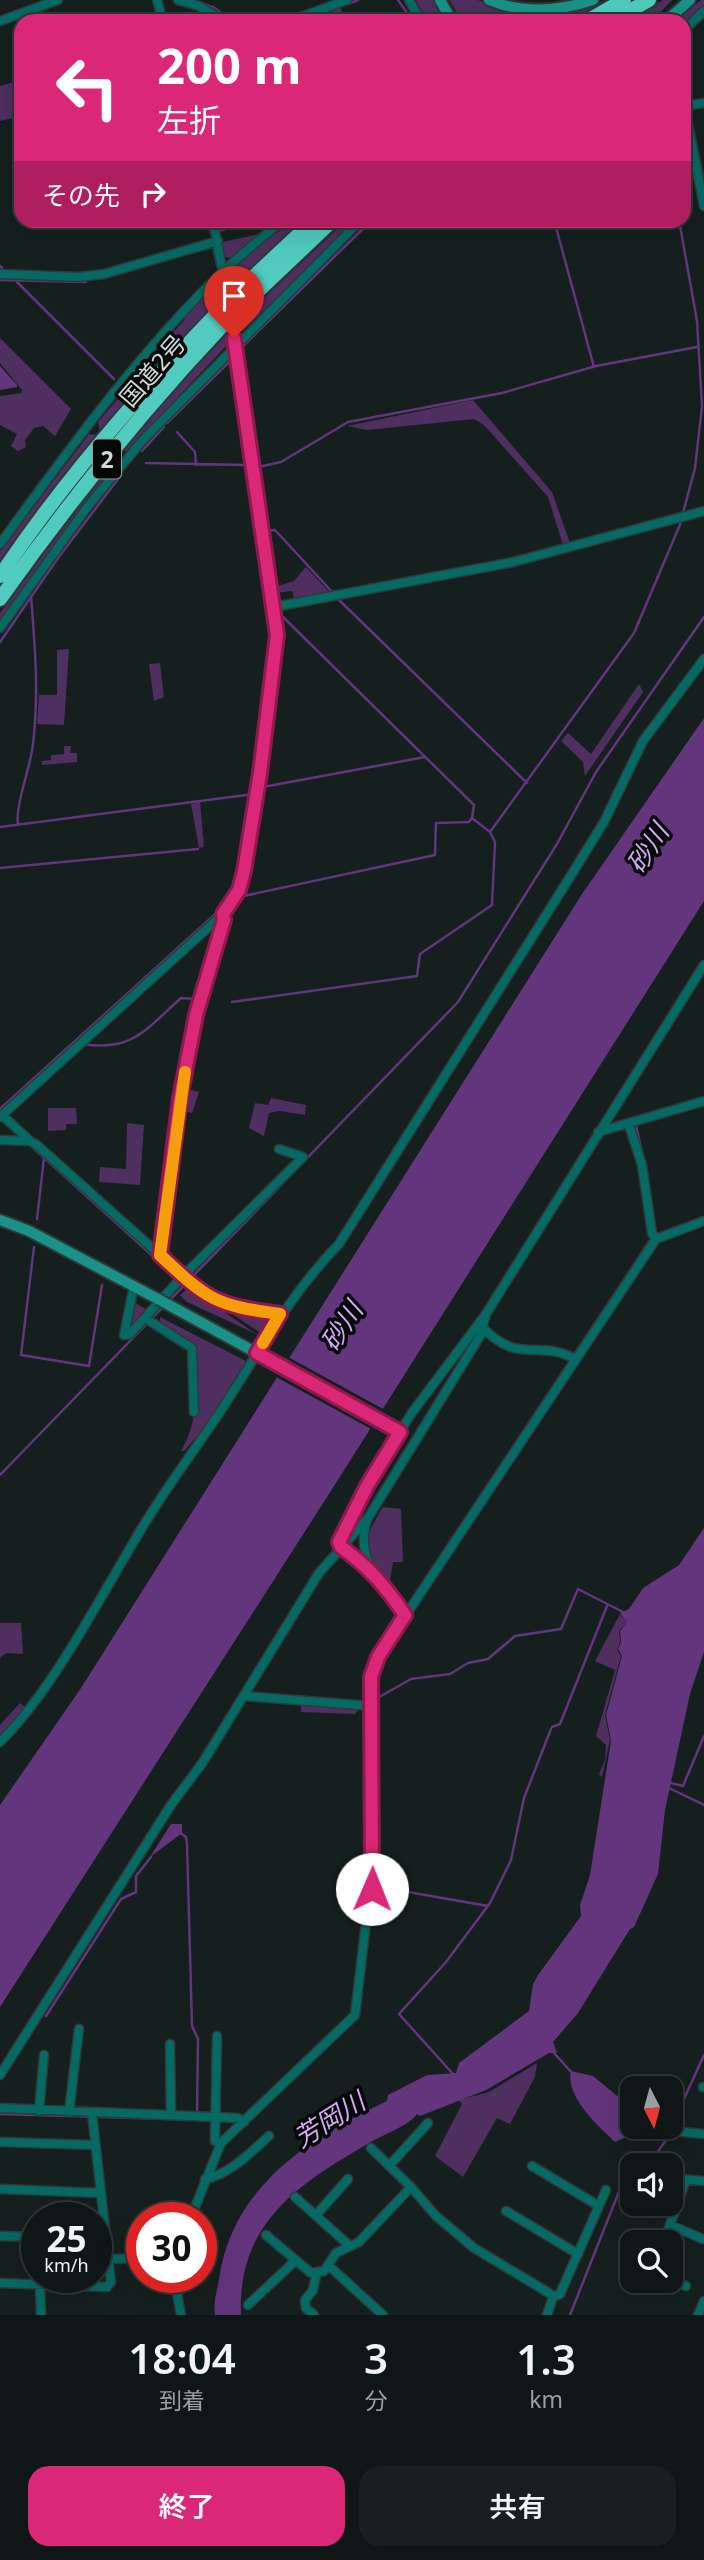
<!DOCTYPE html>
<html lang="ja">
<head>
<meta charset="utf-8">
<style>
  :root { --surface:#0f1716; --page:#18201f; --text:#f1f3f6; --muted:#9b9fa1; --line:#2f3635; --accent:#db2777 }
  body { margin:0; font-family:"Noto Sans","Noto Sans JP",sans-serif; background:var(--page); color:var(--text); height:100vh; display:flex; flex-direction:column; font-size:26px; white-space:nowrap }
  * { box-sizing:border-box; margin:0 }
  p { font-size:23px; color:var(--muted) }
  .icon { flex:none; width:38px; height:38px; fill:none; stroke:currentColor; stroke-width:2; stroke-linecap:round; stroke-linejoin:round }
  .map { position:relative; height:2315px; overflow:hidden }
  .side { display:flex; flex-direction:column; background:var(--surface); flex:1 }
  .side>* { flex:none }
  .guide { position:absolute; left:14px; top:14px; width:677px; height:214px; border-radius:21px; box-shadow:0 7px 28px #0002,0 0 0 2px var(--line); background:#db2777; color:#fff; overflow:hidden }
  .needle { width:46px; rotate:174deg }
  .controls { position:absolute; left:620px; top:2076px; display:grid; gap:14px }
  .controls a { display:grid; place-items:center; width:63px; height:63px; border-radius:14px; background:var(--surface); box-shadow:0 7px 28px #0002,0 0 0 2px var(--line); font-size:35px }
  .speed { position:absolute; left:21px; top:2202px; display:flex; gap:14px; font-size:35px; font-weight:700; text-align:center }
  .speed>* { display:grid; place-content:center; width:91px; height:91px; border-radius:50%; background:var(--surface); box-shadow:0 7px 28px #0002,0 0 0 2px var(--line); line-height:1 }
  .speed small { font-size:18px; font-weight:400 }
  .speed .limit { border:10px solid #d22; background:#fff; color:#111 }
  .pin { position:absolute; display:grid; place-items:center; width:60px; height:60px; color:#fff; margin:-72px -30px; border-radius:50% 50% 50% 0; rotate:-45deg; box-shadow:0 0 7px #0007 }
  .pin .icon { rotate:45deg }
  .me { position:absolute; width:77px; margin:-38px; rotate:1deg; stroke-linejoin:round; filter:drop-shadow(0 0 5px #0008) }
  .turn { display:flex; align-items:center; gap:24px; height:147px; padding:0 28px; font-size:32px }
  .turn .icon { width:91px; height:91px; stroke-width:2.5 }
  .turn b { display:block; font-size:49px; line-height:60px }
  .then { display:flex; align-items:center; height:66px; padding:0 28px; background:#0003; gap:14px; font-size:26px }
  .eta { display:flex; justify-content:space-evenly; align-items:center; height:119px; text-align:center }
  .eta b { font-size:42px; font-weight:600; line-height:49px }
  .primary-button { display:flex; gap:14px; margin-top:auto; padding:14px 28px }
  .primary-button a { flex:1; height:80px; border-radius:21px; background:var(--accent); color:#fff; font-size:28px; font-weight:600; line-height:80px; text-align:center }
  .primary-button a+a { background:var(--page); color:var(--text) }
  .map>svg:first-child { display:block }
</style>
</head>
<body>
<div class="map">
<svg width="704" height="2315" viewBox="0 0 704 2315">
  <rect width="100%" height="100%" fill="#141f1e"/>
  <!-- green -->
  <path fill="#4e2f5f" d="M416,0H434L446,21H427Z
    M449,0H478L500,8L583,7L606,0L569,21H462Z
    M663,0H672L652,21H624Z
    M701,0H704V5L684,23L675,21Z
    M341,8L344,21H305Z
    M21,80V116L0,121V86Z
    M300,221V222L230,289C230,283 229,277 231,272C238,259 285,224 300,221Z
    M356,221L243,331L241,330L238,322L346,221Z
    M259,234L230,258L224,257L222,242Z
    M209,291L218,293L222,297L158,363L100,432L98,422L185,319L183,317Z
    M229,330V343L127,451L119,452Z
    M0,338L71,409L55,436L43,426L34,428L25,440L26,447L18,451L11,446L17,434L0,425V396L21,393L22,390L0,363Z
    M473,400L552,492L570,543L563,545L548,497L484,425L474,419L367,430L347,426Z
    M89,434L98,435L0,565V551Z
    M117,455V464L0,621V613Z
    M306,567L332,595L295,601L292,591L276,593L275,587L294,581Z
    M69,649L64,725L37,724L39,695H57V650Z
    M160,663L164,697L154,701L149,664Z
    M639,684L643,692L585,776L583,762L561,741L568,733L591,754Z
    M64,746H71L70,753H77V762L42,765V761L51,760V755L64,754Z
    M200,802L204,847L199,848L191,804Z
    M184,1088L199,1092L192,1113L183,1111Z
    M271,1098L306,1105L305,1115L280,1111L269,1113L264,1136L249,1128L255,1103L268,1105Z
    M48,1108H76L77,1124H66V1130L48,1131Z
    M127,1123L144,1125L140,1185L99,1182L100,1167L126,1169Z
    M186,1290H192L258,1335L187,1302L180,1295Z
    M134,1302L147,1310L128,1332Z
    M222,1307L271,1319L262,1334Z
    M160,1317L246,1361L206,1426L184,1451H181C200,1419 196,1386 195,1349L161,1326Z
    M383,1507L401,1509L403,1562H393L389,1588C362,1553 359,1545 383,1507Z
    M620,1614L627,1622L619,1631L620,1642L617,1650L621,1656L605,1715L610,1740L602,1777L599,1774L605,1760L606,1745L596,1736L615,1670L595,1661Z
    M0,1623H21L23,1654L6,1653L0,1658Z
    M301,1702L358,1709L355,1714L301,1712Z
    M20,1703L25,1707L0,1737V1725Z
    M537,2063L535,2077L510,2124L497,2118L463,2177L435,2156L462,2104L459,2100L489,2092Z"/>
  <!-- water -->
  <path fill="#63357c" d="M0,366L17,385V387L0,390Z
    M704,718V901L336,1483L0,2007V1805L81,1688L582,894Z
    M704,1528V1652L690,1694L665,1810L658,1874L634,1927L630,1929L578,2013L553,2042L557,2053H549L486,2090L420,2116L417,2114C409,2126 384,2134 371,2142C300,2183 237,2222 241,2315H215C213,2300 217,2293 219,2279C232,2187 309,2138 387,2101L388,2095L427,2075L456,2073L459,2063L529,2011L533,1984L538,1975L581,1916L580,1905L590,1875L611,1741L606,1715L622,1656L618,1649L621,1642L620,1631L627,1622L620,1613L629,1609L643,1588L679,1565Z
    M171,1824H182V1833L150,1857Z
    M571,2071L593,2076L632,2108V2126H643L634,2140L626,2137L615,2142C598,2126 565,2096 571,2071Z"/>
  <!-- pier -->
  <path fill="#141f1e" d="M288,1357L385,1410L373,1430L276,1377Z"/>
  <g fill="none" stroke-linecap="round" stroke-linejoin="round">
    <!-- stream -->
    <path stroke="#63357c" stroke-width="2.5" d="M398,0L413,21
      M198,2L215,8L231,21
      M348,4L358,0
      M155,7L159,21
      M694,134L704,182
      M208,220L211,232
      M554,220L594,367
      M679,220L697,321L702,406L695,468L683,513
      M211,233L259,220
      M214,251L217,265
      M0,266L2,268
      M14,279L114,379
      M0,280L86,282
      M239,350L372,220
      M230,360L254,501L271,637L260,741
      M167,423L229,362
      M177,432L195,452L196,465
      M142,451L164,427
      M146,463L247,465
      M258,467L281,462L348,422L502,393L596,366L697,347
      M267,531L275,530L334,594
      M337,598L527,783
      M283,617L474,805L472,818L490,832
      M0,642L58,558L121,475
      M263,787L425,757
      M18,824C15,805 31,766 33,744C39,694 35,646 31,596
      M0,827L254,794
      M0,868L198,849
      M233,893L238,879
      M239,897L435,855L436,823L469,822L472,818
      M232,1002L417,976L420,954L492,905L495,842L490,832L634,633L682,520
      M83,1044C133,1052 146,1029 181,998L196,999
      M0,1109L223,907
      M636,1126L642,1152
      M29,1144L177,1278
      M653,1217L656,1234
      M37,1219L44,1158
      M34,1247L21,1355L89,1366L102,1285
      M168,1302L458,1002L557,844L596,772L704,617
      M0,1475L164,1306
      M449,1544L650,1240
      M406,1608L412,1599
      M374,1700L411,1679L450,1674L468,1663L488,1659L515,1636L561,1629L578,1589L623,1612
      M367,1703L369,1666L386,1635
      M367,1709L368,1878
      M552,1727L560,1724L607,1606
      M671,1783L683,1786L704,1736
      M669,1788L704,1805
      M179,1832L186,1837L187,1844L192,2026L198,2039L197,2113
      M374,1886L488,1906
      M46,2016L121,1899L136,1892V1876L151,1857
      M554,2053L573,2074
      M453,2074L399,2014L446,1962L490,1903L511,1860L524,1798L551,1729
      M0,2114L237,2121
      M242,2117L261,2100
      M648,2165L664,2143L704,2055
      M670,2184H676
      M570,2315L622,2184L632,2176"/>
    <!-- street-tunnel -->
    <path stroke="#303b3a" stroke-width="8" stroke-dasharray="8 4" stroke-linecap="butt" d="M653,0L658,21"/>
    <defs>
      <path id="street" d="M157,0L163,21
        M178,0L199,6L224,21
        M409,0L421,21
        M0,21L58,0
        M290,21L347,0
        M684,30L704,11
        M684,104L704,206
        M684,106L704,103
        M213,220L228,301
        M0,274L79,277L104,274L218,241
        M0,544C64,456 130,365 207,287C230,263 257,242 283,220
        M274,607L513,562L704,511
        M0,628L88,506L142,441L361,220
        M2,1115L30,1141
        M0,1117L223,914L239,890L244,871L277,651L274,607L231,317
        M629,1125L642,1165L652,1233L656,1239
        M598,1132L704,1101
        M0,1140L30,1141L37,1145L207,1297L238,1309L280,1314
        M160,1255L180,1098L196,1015L224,920L223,914
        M134,1286L124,1335L130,1334L183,1276L303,1157L279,1149
        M145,1318L192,1348L194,1412
        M480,1325C519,1367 538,1338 575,1359
        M367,1520C354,1561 383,1584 405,1615
        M368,1566L341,1547L339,1542L367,1486L411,1414L486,1314L704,965
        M245,1696L371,1706
        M0,1742C52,1691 98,1601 136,1538C160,1496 189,1458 216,1418C256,1358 288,1296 339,1244L570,877L604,822L643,741L704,659
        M217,2036L215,2141L221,2143
        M170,2044L171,2115
        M0,2075L171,1805L203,1762L319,1573L368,1518L480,1336L486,1314
        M703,2087H704
        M0,2108L238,2118L244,2122
        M39,2111L44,2055
        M69,2112L79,2029
        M683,2132L704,2134
        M0,2142L95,2145
        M371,2148L411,2187L435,2215L474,2248L549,2293L553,2297L547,2315
        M389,2166L428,2123
        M532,2166L599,2206
        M670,2178L704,2181
        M205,2179C229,2175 251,2152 269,2136
        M686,2180L670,2225L703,2239
        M0,2189L101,2193
        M295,2197L350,2246
        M506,2211L578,2254
        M316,2215L348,2179
        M191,2217L221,2143L355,2015L372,1872L371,1677L378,1657L656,1239L704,1221
        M266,2235L311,2273L324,2271L336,2253L359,2242L411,2187
        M0,2236L37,2237
        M96,2239L107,2240
        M663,2242L670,2225
        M110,2259L142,2258
        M631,2264H632
        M328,2265L383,2315
        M174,2277L181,2315
        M670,2280L686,2286
        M0,2283L107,2287L111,2282L92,2113
        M40,2285L41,2315
        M553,2297L560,2294L606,2190
        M248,2305L296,2260
        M314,2315L306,2308L305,2300L313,2290L317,2272
        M698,2315L704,2301"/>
      <path id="secondary" d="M440,0L452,21
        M489,0C522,14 560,11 593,0
        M666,21L690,0
        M0,1220L29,1231L158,1299
        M178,1310L400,1431"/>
      <path id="highway" d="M587,21L624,0
        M612,21L649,0
        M234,295L314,220
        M236,312L333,220
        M0,576C64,480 140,393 220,310
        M0,599C68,503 142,411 223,325"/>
    </defs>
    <!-- street casing -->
    <use href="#street" stroke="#2e3938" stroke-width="11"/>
    <!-- secondary casing -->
    <use href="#secondary" stroke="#2e3938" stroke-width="14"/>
    <!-- highway casing -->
    <use href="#highway" stroke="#2e3938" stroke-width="18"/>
    <!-- street -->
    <use href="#street" stroke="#046a63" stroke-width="8"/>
    <!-- secondary -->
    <use href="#secondary" stroke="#1b9289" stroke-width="10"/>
    <!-- highway -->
    <use href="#highway" stroke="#51cbbf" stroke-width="14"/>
    <defs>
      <path id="secondary-bridge" d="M158,1299L178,1310"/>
      <path id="highway-bridge" d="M220,310L234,295
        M223,325L236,312"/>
    </defs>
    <!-- secondary-bridge casing -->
    <use href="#secondary-bridge" stroke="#2e3938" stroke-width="14" stroke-linecap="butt"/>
    <!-- highway-bridge casing -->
    <use href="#highway-bridge" stroke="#2e3938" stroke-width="18" stroke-linecap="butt"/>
    <!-- secondary-bridge -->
    <use href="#secondary-bridge" stroke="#1b9289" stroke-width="10"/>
    <!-- highway-bridge -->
    <use href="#highway-bridge" stroke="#51cbbf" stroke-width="14"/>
  </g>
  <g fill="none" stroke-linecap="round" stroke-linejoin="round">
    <defs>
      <path id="route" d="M234,338L277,635L260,773L244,871L239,890L223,914L224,920L196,1015L180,1098L160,1255C208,1300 214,1305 280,1314L257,1353L400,1432L367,1486L339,1542L341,1547C369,1567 386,1587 405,1615L378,1657L371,1677L372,1889"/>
    </defs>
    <!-- route casing -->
    <use href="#route" stroke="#8e194d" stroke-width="18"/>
    <!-- route -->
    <use href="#route" stroke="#db2777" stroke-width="12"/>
    <!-- slow -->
    <path stroke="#f59e0b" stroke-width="12" d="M185,1072L160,1255C208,1300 214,1305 280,1314L263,1343"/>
  </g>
  <g text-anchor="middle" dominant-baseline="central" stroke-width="7" stroke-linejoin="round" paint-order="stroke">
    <!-- shield labels -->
    <rect fill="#040807" stroke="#949a99" stroke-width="2" x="93" y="439.5" width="28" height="39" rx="5"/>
    <g font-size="23" font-weight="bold" fill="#d1d9d8">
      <text x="107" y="459">2</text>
    </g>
    <!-- street labels -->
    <g font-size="24" fill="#d1d9d8" stroke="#040807">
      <text transform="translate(152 370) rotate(-49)">国道2号</text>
    </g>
    <!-- water labels -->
    <g font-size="26" font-style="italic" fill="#d8a7f7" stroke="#040807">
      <text transform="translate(647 848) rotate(-57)">砂川</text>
      <text transform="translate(341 1326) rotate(-57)">砂川</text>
      <text transform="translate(329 2119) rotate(-32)">芳岡川</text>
    </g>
  </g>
</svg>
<div class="controls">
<a><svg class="needle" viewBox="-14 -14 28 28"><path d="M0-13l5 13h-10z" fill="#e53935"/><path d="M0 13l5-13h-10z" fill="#9b9fa1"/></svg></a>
<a><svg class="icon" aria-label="sound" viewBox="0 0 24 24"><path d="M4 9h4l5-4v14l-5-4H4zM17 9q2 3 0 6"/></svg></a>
<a><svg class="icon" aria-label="search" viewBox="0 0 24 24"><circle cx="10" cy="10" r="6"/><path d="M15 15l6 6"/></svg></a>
</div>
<div class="speed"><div>25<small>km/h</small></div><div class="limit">30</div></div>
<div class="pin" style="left:234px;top:338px;background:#d93025"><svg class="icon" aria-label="arrive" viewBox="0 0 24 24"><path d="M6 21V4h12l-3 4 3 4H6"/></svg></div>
<svg class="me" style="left:372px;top:1889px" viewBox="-20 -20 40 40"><circle r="19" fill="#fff"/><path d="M0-13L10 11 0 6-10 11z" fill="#db2777"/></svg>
<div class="guide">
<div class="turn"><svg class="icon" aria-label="left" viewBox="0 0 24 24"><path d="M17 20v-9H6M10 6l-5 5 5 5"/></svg><div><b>200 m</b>左折</div></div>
<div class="then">その先<svg class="icon" aria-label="right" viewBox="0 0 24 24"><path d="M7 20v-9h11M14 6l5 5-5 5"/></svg></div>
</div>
</div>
<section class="side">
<div class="eta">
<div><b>18:04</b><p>到着</p></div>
<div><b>3</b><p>分</p></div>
<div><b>1.3</b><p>km</p></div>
</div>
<div class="primary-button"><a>終了</a><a>共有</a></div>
</section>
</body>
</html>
